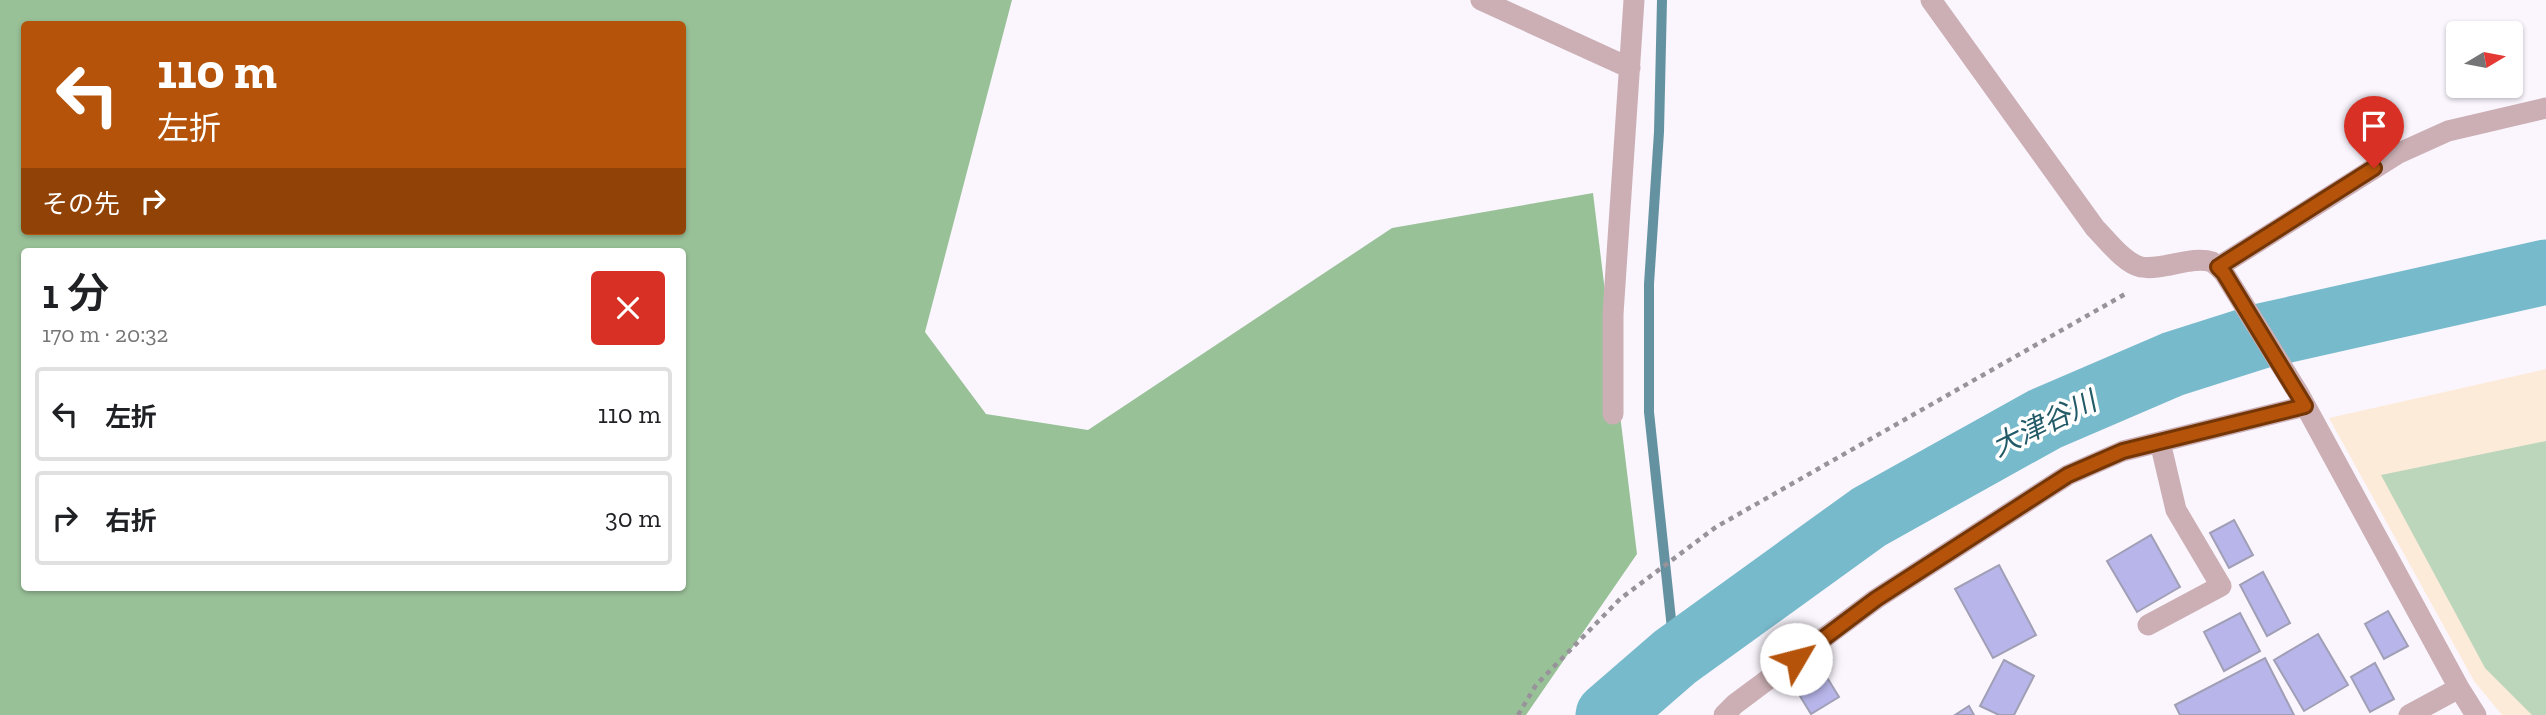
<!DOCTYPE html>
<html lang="ja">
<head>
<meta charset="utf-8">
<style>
  :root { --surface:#fff; --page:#f2f2f2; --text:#202124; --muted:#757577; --line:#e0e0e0 }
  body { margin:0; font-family:"Zilla Slab","Noto Sans JP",serif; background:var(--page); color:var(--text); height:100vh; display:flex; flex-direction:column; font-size:26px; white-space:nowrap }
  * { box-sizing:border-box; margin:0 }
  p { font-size:23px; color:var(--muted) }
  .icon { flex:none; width:38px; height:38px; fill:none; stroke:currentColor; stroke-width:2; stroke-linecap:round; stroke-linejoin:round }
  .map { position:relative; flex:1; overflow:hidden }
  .panel { position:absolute; left:21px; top:248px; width:665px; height:343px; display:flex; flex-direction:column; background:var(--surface); border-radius:7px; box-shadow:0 2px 5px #0004 }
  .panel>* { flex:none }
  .guide { position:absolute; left:21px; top:21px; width:665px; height:214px; border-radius:7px; box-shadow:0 2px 5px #0004; background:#b45309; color:#fff; overflow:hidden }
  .needle { width:46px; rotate:80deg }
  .tools { position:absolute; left:2446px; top:21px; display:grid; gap:14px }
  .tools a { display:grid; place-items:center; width:77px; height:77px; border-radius:7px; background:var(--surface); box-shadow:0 2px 5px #0004; font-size:35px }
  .pin { position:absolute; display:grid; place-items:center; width:60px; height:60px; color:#fff; margin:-72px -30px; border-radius:50% 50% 50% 0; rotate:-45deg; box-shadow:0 0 7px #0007 }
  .pin .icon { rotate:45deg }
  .me { position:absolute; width:77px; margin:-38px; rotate:53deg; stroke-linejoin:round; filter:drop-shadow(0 0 5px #0008) }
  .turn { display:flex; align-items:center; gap:24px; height:147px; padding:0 21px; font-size:32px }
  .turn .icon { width:91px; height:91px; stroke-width:2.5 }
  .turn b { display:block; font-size:49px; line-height:60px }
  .then { display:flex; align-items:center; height:66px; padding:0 21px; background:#0003; gap:14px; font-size:26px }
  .round { display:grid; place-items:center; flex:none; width:74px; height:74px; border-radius:7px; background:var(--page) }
  .head { display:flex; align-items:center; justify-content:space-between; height:119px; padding:0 21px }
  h1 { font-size:42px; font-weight:600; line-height:52px }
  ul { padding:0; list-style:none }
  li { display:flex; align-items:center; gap:21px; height:94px; margin:0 14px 10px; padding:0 7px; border:4px solid var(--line); border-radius:7px }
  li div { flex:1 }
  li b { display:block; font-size:26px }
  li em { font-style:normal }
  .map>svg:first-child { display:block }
</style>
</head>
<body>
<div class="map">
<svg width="2546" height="715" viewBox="0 0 2546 715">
  <rect width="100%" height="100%" fill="#fbf6fe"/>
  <!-- education -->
  <path fill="#fdebda" d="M2546,369V715H2502L2474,681L2329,418Z"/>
  <!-- green -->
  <path fill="#bcd6bb" d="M2546,441V715H2532L2485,668L2381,475Z"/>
  <!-- forest -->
  <path fill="#99c198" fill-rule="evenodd" d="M0,0H1012L925,332L986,414L1088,430L1392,228L1593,193L1637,554L1526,715H0ZM24,24H682V231H24ZM24,252H682V588H24Z"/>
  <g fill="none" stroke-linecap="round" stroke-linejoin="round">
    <!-- stream -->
    <path stroke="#6592a1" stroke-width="10" d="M1662,0L1659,132L1649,284V412L1675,657"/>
    <!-- river -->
    <path stroke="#77bacb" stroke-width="65" d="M1608,715L1675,657L1869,517L2045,419L2173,364L2261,336L2546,272"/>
  </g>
  <!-- building -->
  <path fill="#b7b5e9" stroke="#a09fb5" stroke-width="2" d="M2234,520L2253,555L2229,568L2210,533Z
    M2151,535L2180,587L2137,612L2107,561Z
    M1999,565L2036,635L1993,658L1955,589Z
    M2263,572L2290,623L2267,636L2240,585Z
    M2388,611L2408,646L2384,659L2365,624Z
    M2240,613L2260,651L2224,671L2204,632Z
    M2318,634L2348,685L2304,711L2274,660Z
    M2265,658L2294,715H2180L2175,705Z
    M2004,660L2034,676L2014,715H1999L1980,706Z
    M2375,663L2394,699L2370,712L2351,677Z
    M1820,666L1839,697L1811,714L1792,683Z
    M1969,706L1974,715H1955Z"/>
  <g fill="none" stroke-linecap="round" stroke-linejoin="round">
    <!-- path -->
    <path stroke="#98939b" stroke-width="4.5" stroke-dasharray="5 5" stroke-linecap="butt" d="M1518,715L1536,685L1620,599L1716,527L2127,293"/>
    <!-- minor -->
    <path stroke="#cbafb4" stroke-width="21" d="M1481,0L1630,68
      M1931,0L2095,228C2107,240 2124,263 2141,267C2163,271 2192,255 2212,262C2216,264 2221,270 2224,273L2299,394L2459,688L2476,715
      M2218,267L2397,154L2448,131L2546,108
      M1613,414V314L1634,0
      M2148,625L2221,586L2176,510L2160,442
      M1724,715L1735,704L1876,599L2068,475L2123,451L2305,406
      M2409,715L2459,688"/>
  </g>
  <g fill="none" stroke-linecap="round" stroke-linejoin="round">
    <defs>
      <path id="route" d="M1796,659L1876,599L2068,475L2123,451L2305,406L2224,273L2218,267L2374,168"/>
    </defs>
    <!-- route casing -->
    <use href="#route" stroke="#753606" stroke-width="18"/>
    <!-- route -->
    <use href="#route" stroke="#b45309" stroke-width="12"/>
  </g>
  <g text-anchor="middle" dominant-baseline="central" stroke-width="7" stroke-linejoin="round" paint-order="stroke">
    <!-- water labels -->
    <g font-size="28" font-style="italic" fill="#225a67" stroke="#fff">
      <text transform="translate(2044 424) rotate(-26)">大津谷川</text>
    </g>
  </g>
</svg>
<div class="tools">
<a><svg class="needle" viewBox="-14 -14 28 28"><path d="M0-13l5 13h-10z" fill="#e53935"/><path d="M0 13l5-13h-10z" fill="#757577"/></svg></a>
</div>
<div class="pin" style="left:2374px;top:168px;background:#d93025"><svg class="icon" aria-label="arrive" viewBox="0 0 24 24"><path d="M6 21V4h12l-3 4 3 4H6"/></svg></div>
<svg class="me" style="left:1796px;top:659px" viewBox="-20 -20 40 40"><circle r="19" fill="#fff"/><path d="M0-13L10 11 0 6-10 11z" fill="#b45309"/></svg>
<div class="guide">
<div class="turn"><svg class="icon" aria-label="left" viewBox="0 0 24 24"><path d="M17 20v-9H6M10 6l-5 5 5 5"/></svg><div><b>110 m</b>左折</div></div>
<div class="then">その先<svg class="icon" aria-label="right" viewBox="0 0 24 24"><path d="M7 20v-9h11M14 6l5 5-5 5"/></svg></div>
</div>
<section class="panel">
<div class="head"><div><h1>1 分</h1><p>170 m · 20:32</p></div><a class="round" style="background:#d93025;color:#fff"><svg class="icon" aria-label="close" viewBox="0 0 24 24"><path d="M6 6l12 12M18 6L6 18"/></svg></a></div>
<ul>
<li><svg class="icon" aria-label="left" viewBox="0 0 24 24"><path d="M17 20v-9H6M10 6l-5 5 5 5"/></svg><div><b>左折</b></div><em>110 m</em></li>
<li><svg class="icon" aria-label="right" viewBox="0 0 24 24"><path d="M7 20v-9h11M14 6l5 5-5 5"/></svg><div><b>右折</b></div><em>30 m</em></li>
</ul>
</section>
</div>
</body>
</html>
